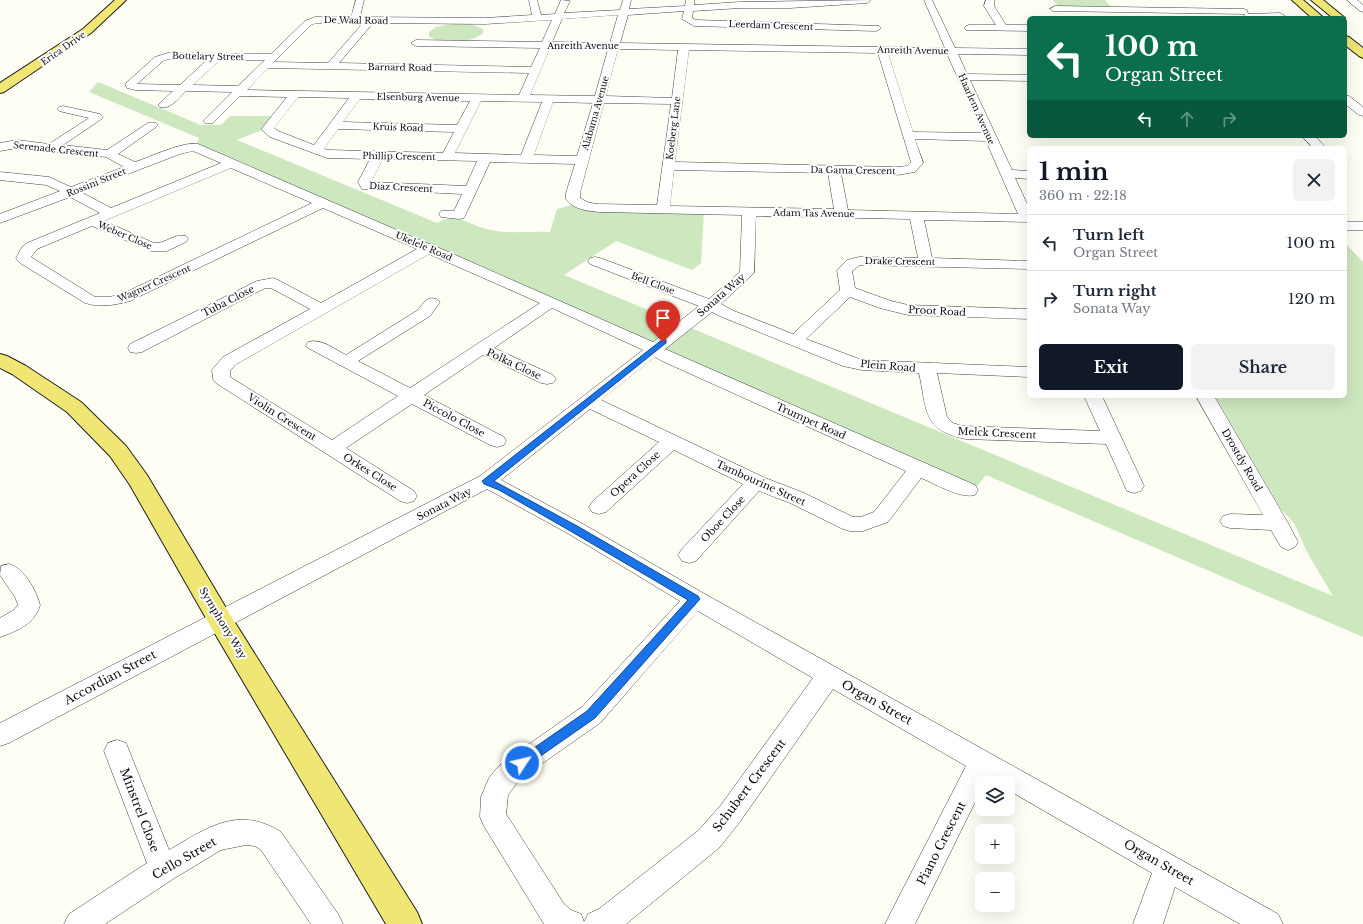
<!DOCTYPE html>
<html lang="en">
<head>
<meta charset="utf-8">
<style>
  :root { --surface:#fff; --page:#f2f2f3; --text:#1f2937; --muted:#747a83; --line:#e0e1e3; --accent:#111827 }
  body { margin:0; font-family:"Libre Baskerville",serif; background:var(--page); color:var(--text); height:100vh; display:flex; flex-direction:column; font-size:15px; white-space:nowrap }
  * { box-sizing:border-box; margin:0 }
  p { font-size:13px; color:var(--muted) }
  .icon { flex:none; width:22px; height:22px; fill:none; stroke:currentColor; stroke-width:2; stroke-linecap:round; stroke-linejoin:round }
  .map { position:relative; flex:1; overflow:hidden }
  .drawer { position:absolute; left:1027px; top:146px; width:320px; height:252px; display:flex; flex-direction:column; background:var(--surface); border-radius:6px; box-shadow:0 4px 16px #0002 }
  .drawer>* { flex:none }
  .hud { position:absolute; left:1027px; top:16px; width:320px; height:122px; border-radius:6px; box-shadow:0 4px 16px #0002; background:#0b6e4f; color:#fff; overflow:hidden }
  .fabs { position:absolute; left:975px; top:776px; display:grid; gap:8px }
  .fabs a { display:grid; place-items:center; width:40px; height:40px; border-radius:6px; background:var(--surface); box-shadow:0 4px 16px #0002; font-size:20px }
  .pin { position:absolute; display:grid; place-items:center; width:34px; height:34px; color:#fff; margin:-41px -17px; border-radius:50% 50% 50% 0; rotate:-45deg; box-shadow:0 0 4px #0007 }
  .pin .icon { rotate:45deg }
  .me { position:absolute; width:44px; margin:-22px; rotate:55deg; stroke-linejoin:round; filter:drop-shadow(0 0 3px #0008) }
  .turn { display:flex; align-items:center; gap:14px; height:84px; padding:0 12px; font-size:18px }
  .turn .icon { width:52px; height:52px; stroke-width:2.5 }
  .turn b { display:block; font-size:28px; line-height:34px }
  .lanes { display:flex; align-items:center; height:38px; padding:0 12px; background:#0003; justify-content:center; gap:20px; direction:ltr }
  .lanes .off { opacity:.35 }
  .round { display:grid; place-items:center; flex:none; width:42px; height:42px; border-radius:6px; background:var(--page) }
  .headline { display:flex; align-items:center; justify-content:space-between; height:68px; padding:0 12px }
  h1 { font-size:24px; font-weight:700; line-height:30px; color:var(--accent) }
  .button { display:flex; gap:8px; margin-top:auto; padding:8px 12px }
  .button a { flex:1; height:46px; border-radius:6px; background:var(--accent); color:#fff; font-size:16px; font-weight:700; line-height:46px; text-align:center }
  .button a+a { background:var(--page); color:var(--text) }
  ul { padding:0; list-style:none }
  li { display:flex; align-items:center; gap:12px; height:56px; padding:0 12px; border-top:1px solid var(--line) }
  li div { flex:1 }
  li b { display:block; font-size:15px }
  li em { font-style:normal }
  .map>svg:first-child { display:block }
</style>
</head>
<body>
<div class="map">
<svg width="1363" height="924" viewBox="0 0 1363 924">
  <rect width="100%" height="100%" fill="#fefef4"/>
  <!-- green -->
  <path fill="#cde7bf" d="M1053,0H1105L1110,6L1059,7Z
    M456,23L471,24L483,29V33C473,43 439,46 429,36V32L436,27Z
    M98,82L201,125H221L230,116H273L262,130L237,140L437,223C457,211 472,227 490,230C509,234 530,231 550,232L557,209L572,205L704,213L701,263L692,270L616,241L564,275L1333,596L1307,552L1294,523L1280,508L1215,396H1345V243L1363,262V637L986,475L975,489L668,353L648,340L197,144L199,138L89,92Z"/>
  <g fill="none" stroke-linecap="round" stroke-linejoin="round">
    <defs>
      <path id="minor" d="M356,0H364L360,17L485,18L532,15L529,0H537L541,15L555,14L561,0L570,1L564,13L620,10L623,0H631L629,9L685,6L686,0H694V5L740,2L871,0L867,3L790,8H740L693,11L692,18L696,20L879,26L881,28L879,30L876,31L694,26L682,19L684,11L628,15L620,43L945,48L924,0H932L955,48L1029,49V55L958,54L967,74L1029,75V81L970,80L1012,170L1029,171V179L1015,178L1029,208V222L924,220L932,258L1029,261V269L860,265L852,271L855,288L891,301L908,305L1029,309V319L908,315L880,308L850,297L806,339L862,360L1029,367V377L937,373L947,417L953,423L962,426L1100,431L1084,396H1102L1144,486L1141,491L1134,493L1127,491L1106,444L966,439C922,431 927,409 919,373L862,370L843,366L722,317L712,312L665,349L975,485L978,490L975,495C960,499 936,484 921,478L888,522L863,531H850L843,529L790,503L759,491L696,561L689,563L682,561L678,555L682,549L743,484L674,450L606,512L599,514L592,512L589,507L592,502L659,442L590,409L501,480L583,524L703,593L1278,914L1283,924H1240L1175,887L1163,924H1133L1152,873L1008,790V783H996L987,778L984,783H982V788L915,924H885L966,766L833,689L739,823L719,848L626,924H544L484,826L480,817L481,797L489,778L497,768L502,763L582,707L680,601L569,534L487,489L9,743L0,746V723L480,476L643,350L552,308L494,348L553,375L556,379L553,383L547,384L541,383L483,355L424,395L504,437L506,441L504,445L497,447L490,445L412,404L346,448L414,491L417,496L414,501L407,503L400,501L216,383L213,379L212,370L223,357L310,309L271,288H265L142,352L136,353L130,352L128,348L130,344L257,281L273,278L278,280L321,303L417,249L323,208L130,301C114,305 101,308 85,303L20,263L16,258L22,247L27,243L100,213L70,197L0,223V214L60,191L46,185L0,180V172L49,177L71,187L124,167L106,157L17,148L0,151V143L17,140L49,144L89,118L59,111L57,109L59,107L63,106L100,114L103,118L63,145L107,150L148,123H156L158,125L156,127L118,154L135,162C150,157 184,141 198,144L429,244L435,245L437,247L653,342L699,306L590,264L588,261L590,258L595,257L600,258L709,299L740,272L742,215L600,212C588,211 574,210 566,199V193L575,164L490,162L464,218L459,219L441,217L439,214L441,211H454L462,194L362,189L358,182L370,159L327,158L270,137L261,129L263,127L287,97L240,96L213,123H205L203,121L232,92L186,91C179,98 170,110 160,107L158,105L173,91L135,90L127,88L125,84L155,57L168,53L271,54L305,21L315,17H351ZM618,15L610,43L552,42L562,19ZM552,20L542,42L416,40L411,43L416,46L540,48L531,67L339,63L373,23L485,24ZM316,23H363L328,63L274,62L311,25ZM550,48L608,49L595,96L530,95ZM618,49L678,50L672,98L606,96ZM689,50L878,53L911,162L907,166L897,167L675,162ZM888,53L947,54L983,133L913,132ZM169,59H208L180,85L137,84L163,61ZM220,60H265L238,86L193,85ZM268,68L529,73L519,95L247,90ZM298,97L349,98L314,145L278,131L274,128ZM360,99L470,101L457,125L343,122ZM481,101L542,102L521,155L455,153ZM553,102L593,103L577,156L534,155ZM604,103L671,104L657,205L596,204L587,202L580,198V193ZM338,129L454,132L443,153L329,150L324,149ZM915,139L986,141L1018,214L848,210L841,174L897,175L915,172L923,163ZM193,151L221,163L111,208L81,192L180,154ZM383,159L477,161L466,186L371,182ZM231,168L312,203L120,295L108,297H95L31,257L37,249L92,226L151,251H167L186,242L188,239L186,236C174,233 166,244 154,243L104,221ZM674,170L828,173L834,209L670,206ZM756,216L910,219L918,258L859,257L847,260L837,270L840,290L793,334L734,311L721,304L754,273ZM429,254L540,303L410,388L358,361L430,316L440,302L437,299C427,296 424,302 418,310L346,355C334,349 321,338 308,342L306,345L308,348L398,396L332,440L230,377V371L235,365ZM655,357L662,361L906,471L874,512L861,517H853L804,493L763,477L601,400ZM698,611L813,678L721,805L699,830L599,909L588,914L584,922L581,914L571,910L564,904L506,814L508,795L520,779L600,723Z
        M986,0H994V6L1006,25H1029V31L966,30L964,28L966,26L969,25H996L984,6Z
        M1347,0H1357L1363,5V12L1360,11Z
        M1055,6L1244,9L1247,10L1248,14L1280,13L1285,16L1283,18H1246L1244,16L1245,14L1052,11L1050,9Z
        M1345,95L1349,96L1363,107V116L1359,115L1345,104Z
        M1302,136H1315L1326,148H1313Z
        M1345,222H1363V230H1345Z
        M1196,396H1214L1288,523L1298,542L1295,547L1288,550L1281,547L1271,530L1230,528L1223,526L1220,521L1223,516L1230,514L1263,515Z
        M9,564C24,568 36,590 40,605C35,624 17,631 0,637V618L14,610L18,605L15,597L0,575L1,566Z
        M117,740L126,743L169,850C207,828 238,805 281,832L338,914L343,924H311L261,850L255,846L246,845L221,850L173,879L105,924H64L69,914L147,863L104,751L108,743Z"/>
      <path id="major" d="M115,0H126L91,33L4,92L0,93V83L83,29Z
        M1292,0H1303L1324,18H1312Z
        M1311,0H1323L1345,18H1333Z
        M1345,36L1349,37L1363,48V58L1359,56L1345,45Z
        M0,354L7,356L26,366L81,402L126,446L147,475L229,613L417,912L422,924H386L211,627L130,485L110,456L67,412L12,374L0,368Z"/>
    </defs>
    <!-- minor casing -->
    <use href="#minor" stroke="#434343" stroke-width="1"/>
    <!-- major casing -->
    <use href="#major" stroke="#212121" stroke-width="2"/>
    <!-- minor -->
    <use href="#minor" fill="#fff" fill-rule="evenodd"/>
    <!-- major -->
    <use href="#major" fill="#efe674" fill-rule="evenodd"/>
  </g>
  <!-- route -->
  <path fill="#1a73e8" stroke="#114b97" d="M663,339L666,340V343L494,481L579,527L698,596L700,599L595,718L522,769L518,767L516,763L518,759L587,711L688,600L572,532L499,490L484,484L482,481Z"/>
  <g text-anchor="middle" dominant-baseline="central" stroke-width="4" stroke-linejoin="round" paint-order="stroke">
    <!-- far-street labels -->
    <g font-size="9" fill="#101010" stroke="#fff">
      <text transform="translate(356 20) rotate(1)">De Waal Road</text>
      <text transform="translate(771 25) rotate(2)">Leerdam Crescent</text>
      <text x="583" y="45">Anreith Avenue</text>
      <text transform="translate(63 48) rotate(-35)">Erica Drive</text>
      <text transform="translate(913 50) rotate(1)">Anreith Avenue</text>
      <text transform="translate(208 56) rotate(1)">Bottelary Street</text>
      <text transform="translate(400 67) rotate(1)">Barnard Road</text>
      <text transform="translate(418 97) rotate(1)">Elsenburg Avenue</text>
      <text transform="translate(977 109) rotate(66)">Haarlem Avenue</text>
      <text transform="translate(595 113) rotate(-74)">Alabama Avenue</text>
      <text transform="translate(398 127) rotate(2)">Kruis Road</text>
      <text transform="translate(673 128) rotate(-83)">Koeberg Lane</text>
      <text transform="translate(56 149) rotate(6)">Serenade Crescent</text>
      <text transform="translate(399 156) rotate(1)">Phillip Crescent</text>
      <text transform="translate(853 170) rotate(1)">Da Gama Crescent</text>
      <text transform="translate(96 182) rotate(-22)">Rossini Street</text>
      <text transform="translate(401 187) rotate(3)">Diaz Crescent</text>
      <text transform="translate(814 213) rotate(1)">Adam Tas Avenue</text>
      <text transform="translate(125 235) rotate(23)">Weber Close</text>
      <text transform="translate(424 246) rotate(23)">Ukelele Road</text>
      <text transform="translate(900 261) rotate(1)">Drake Crescent</text>
      <text transform="translate(154 283) rotate(-24)">Wagner Crescent</text>
      <text transform="translate(653 283) rotate(21)">Bell Close</text>
    </g>
    <!-- street labels -->
    <g font-size="10" fill="#101010" stroke="#fff">
      <text transform="translate(721 295) rotate(-41)">Sonata Way</text>
      <text transform="translate(228 301) rotate(-27)">Tuba Close</text>
      <text transform="translate(937 311) rotate(3)">Proot Road</text>
      <text transform="translate(514 364) rotate(25)">Polka Close</text>
      <text transform="translate(888 366) rotate(5)">Plein Road</text>
      <text transform="translate(282 417) rotate(32)">Violin Crescent</text>
      <text transform="translate(454 418) rotate(28)">Piccolo Close</text>
      <text transform="translate(811 421) rotate(24)">Trumpet Road</text>
      <text transform="translate(997 433) rotate(3)">Melck Crescent</text>
      <text transform="translate(1242 460) rotate(60)">Drostdy Road</text>
      <text transform="translate(370 472) rotate(32)">Orkes Close</text>
      <text transform="translate(635 474) rotate(-42)">Opera Close</text>
      <text transform="translate(761 483) rotate(24)">Tambourine Street</text>
      <text transform="translate(444 504) rotate(-27)">Sonata Way</text>
      <text transform="translate(723 519) rotate(-47)">Oboe Close</text>
      <text transform="translate(223 623) rotate(59)">Symphony Way</text>
    </g>
    <!-- near-street labels -->
    <g font-size="12" fill="#101010" stroke="#fff">
      <text transform="translate(110 677) rotate(-28)">Accordian Street</text>
      <text transform="translate(877 702) rotate(29)">Organ Street</text>
      <text transform="translate(749 785) rotate(-53)">Schubert Crescent</text>
      <text transform="translate(140 810) rotate(69)">Minstrel Close</text>
      <text transform="translate(941 843) rotate(-63)">Piano Crescent</text>
      <text transform="translate(184 858) rotate(-30)">Cello Street</text>
      <text transform="translate(1159 862) rotate(30)">Organ Street</text>
    </g>
  </g>
</svg>
<div class="fabs">
<a><svg class="icon" aria-label="layers" viewBox="0 0 24 24"><path d="M12 4l9 5-9 5-9-5zM3 14l9 5 9-5"/></svg></a>
<a>+</a>
<a>−</a>
</div>
<div class="pin" style="left:663px;top:342px;background:#d93025"><svg class="icon" aria-label="arrive" viewBox="0 0 24 24"><path d="M6 21V4h12l-3 4 3 4H6"/></svg></div>
<svg class="me" style="left:522px;top:763px" viewBox="-20 -20 40 40"><circle r="17" fill="#1a73e8" stroke="#fff" stroke-width="3"/><path d="M0-11L8 9 0 5-8 9z" fill="#fff"/></svg>
<div class="hud">
<div class="turn"><svg class="icon" aria-label="left" viewBox="0 0 24 24"><path d="M17 20v-9H6M10 6l-5 5 5 5"/></svg><div><b>100 m</b>Organ Street</div></div>
<div class="lanes"><svg class="icon" aria-label="left" viewBox="0 0 24 24"><path d="M17 20v-9H6M10 6l-5 5 5 5"/></svg><svg class="icon off" aria-label="ahead" viewBox="0 0 24 24"><path d="M12 20V5M6 11l6-6 6 6"/></svg><svg class="icon off" aria-label="right" viewBox="0 0 24 24"><path d="M7 20v-9h11M14 6l5 5-5 5"/></svg></div>
</div>
<section class="drawer">
<div class="headline"><div><h1>1 min</h1><p>360 m · 22:18</p></div><a class="round"><svg class="icon" aria-label="close" viewBox="0 0 24 24"><path d="M6 6l12 12M18 6L6 18"/></svg></a></div>
<ul>
<li><svg class="icon" aria-label="left" viewBox="0 0 24 24"><path d="M17 20v-9H6M10 6l-5 5 5 5"/></svg><div><b>Turn left</b><p>Organ Street</p></div><em>100 m</em></li>
<li><svg class="icon" aria-label="right" viewBox="0 0 24 24"><path d="M7 20v-9h11M14 6l5 5-5 5"/></svg><div><b>Turn right</b><p>Sonata Way</p></div><em>120 m</em></li>
</ul>
<div class="button"><a>Exit</a><a>Share</a></div>
</section>
</div>
</body>
</html>
